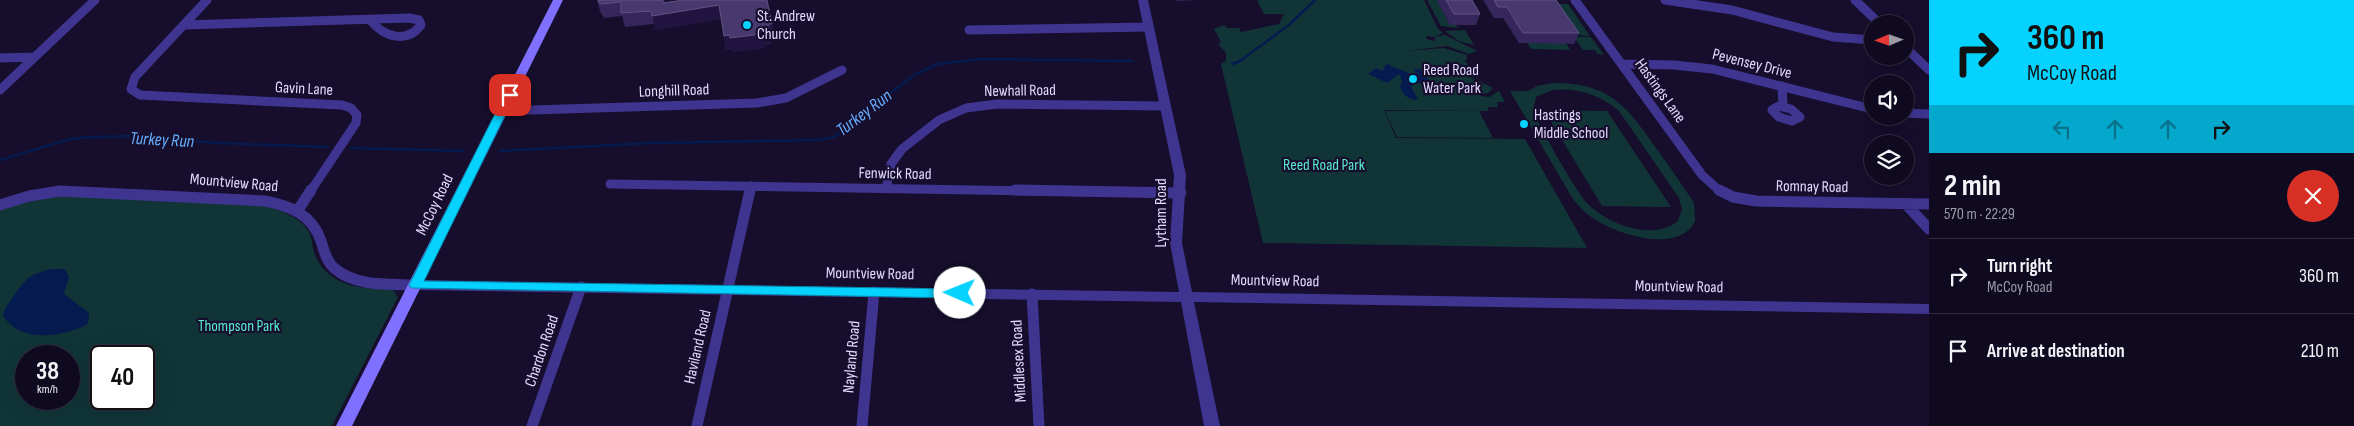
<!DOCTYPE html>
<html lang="en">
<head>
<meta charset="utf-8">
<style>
  :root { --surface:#100a21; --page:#19132a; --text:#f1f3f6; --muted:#9c9aa5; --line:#302b3f }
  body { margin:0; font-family:"Sofia Sans Condensed",sans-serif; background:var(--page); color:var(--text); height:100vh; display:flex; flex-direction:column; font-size:19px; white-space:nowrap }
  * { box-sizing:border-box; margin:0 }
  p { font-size:16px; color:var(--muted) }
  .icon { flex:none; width:28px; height:28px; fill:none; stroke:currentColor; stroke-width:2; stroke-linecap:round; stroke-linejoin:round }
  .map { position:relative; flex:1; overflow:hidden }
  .side { display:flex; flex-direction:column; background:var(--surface); width:425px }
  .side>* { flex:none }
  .top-card { background:#05d2ff; color:#111; overflow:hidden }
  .needle { width:32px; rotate:268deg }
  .fabs { position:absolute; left:1864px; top:15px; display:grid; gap:10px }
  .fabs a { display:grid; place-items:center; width:50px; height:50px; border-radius:50%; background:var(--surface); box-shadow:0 5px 20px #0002,0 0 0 1px var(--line); font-size:25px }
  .speed { position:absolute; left:15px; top:345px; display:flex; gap:10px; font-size:25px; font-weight:700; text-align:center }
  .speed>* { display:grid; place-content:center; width:65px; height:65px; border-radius:50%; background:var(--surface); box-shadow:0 5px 20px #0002,0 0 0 1px var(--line); line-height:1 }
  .speed small { font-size:12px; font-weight:400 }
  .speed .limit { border:2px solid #111; border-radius:8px; background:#fff; color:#111 }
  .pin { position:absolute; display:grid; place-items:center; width:42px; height:42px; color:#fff; margin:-21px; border-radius:10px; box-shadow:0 2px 8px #0006 }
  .me { position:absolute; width:55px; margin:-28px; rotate:271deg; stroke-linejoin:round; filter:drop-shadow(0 0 4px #0008) }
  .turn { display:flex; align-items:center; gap:18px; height:105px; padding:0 15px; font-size:22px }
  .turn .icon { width:65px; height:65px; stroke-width:2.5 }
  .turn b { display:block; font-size:35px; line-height:42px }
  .lanes { display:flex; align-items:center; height:48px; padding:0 15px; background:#0003; justify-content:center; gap:25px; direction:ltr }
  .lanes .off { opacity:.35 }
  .round { display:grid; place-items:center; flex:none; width:52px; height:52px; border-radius:26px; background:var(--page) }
  .summary { display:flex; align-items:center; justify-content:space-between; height:85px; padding:0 15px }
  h1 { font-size:30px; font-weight:700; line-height:38px }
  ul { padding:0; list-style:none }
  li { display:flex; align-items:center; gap:15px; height:75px; padding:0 15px; border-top:1px solid var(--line) }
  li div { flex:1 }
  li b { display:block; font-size:19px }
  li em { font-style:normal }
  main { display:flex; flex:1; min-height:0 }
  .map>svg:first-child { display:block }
</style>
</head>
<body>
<main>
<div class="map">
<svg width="1929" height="426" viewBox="0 0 1929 426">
  <rect width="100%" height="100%" fill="#160e2c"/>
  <!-- green -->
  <path fill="#113537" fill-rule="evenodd" d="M1257,0H1424L1438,29L1443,33L1434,37L1427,36L1426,39L1435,41V37L1445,35L1477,51L1469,54L1447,46L1406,51L1444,48L1467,55L1466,61H1462L1466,62L1475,77L1471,78L1472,79L1477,80L1493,88L1488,93L1480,94L1481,96L1489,97L1499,91L1505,102H1497L1498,107H1487L1489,111L1384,110L1396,138L1525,139L1587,248L1263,243L1221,64L1226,61V53L1218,44L1221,42L1214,29L1224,25L1227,28H1239L1241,32L1279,24L1284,14H1264Z
    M1427,0H1437L1450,25H1456L1458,28L1441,26Z
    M1552,4H1568L1590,36L1574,35Z
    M1465,30L1474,45L1459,41L1445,31Z
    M1574,37H1591L1604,55L1598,54L1595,50H1583Z
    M1527,43H1566L1570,50L1531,49Z
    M1553,83C1612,83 1628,108 1659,152C1671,169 1683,186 1694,203L1695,221C1679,254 1619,235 1596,220C1586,214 1578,206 1571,196L1510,91H1528L1537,86ZM1552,90C1576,87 1602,95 1619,111L1679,198L1682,209L1678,221C1653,242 1607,224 1587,203C1576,191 1538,125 1533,110L1536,97Z
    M1544,110L1607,111L1671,207L1602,206Z
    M1385,111H1479L1493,138L1397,137Z
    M65,195L258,205C275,208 302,216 310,234C313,241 312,250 316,257C329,286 363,290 392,289L398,297L332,426H0V209L13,204ZM26,356H69V399H26ZM101,356H144V399H101Z"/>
  <!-- water -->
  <path fill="#051a4e" d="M1387,64L1409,73H1415L1414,69H1420L1430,81L1428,85L1417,83L1411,86L1418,100C1410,100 1403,96 1400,87L1402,80L1399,74L1387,83L1368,74L1376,68L1382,71Z
    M51,269H65L69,277L64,294L89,313L88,324C64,337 19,344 3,315C5,306 10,302 15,294C27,277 31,274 51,269Z"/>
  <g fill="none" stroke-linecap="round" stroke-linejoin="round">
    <!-- stream -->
    <path stroke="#051a4e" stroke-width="2.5" d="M1232,64L1240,61L1289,25L1315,0
      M351,148L464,151
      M500,151L651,143L818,140L834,137L914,75L938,64L983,59L1132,61
      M0,160L70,139L91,137L135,136L218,143L328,147"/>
    <!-- minor-far1 -->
    <path stroke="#3f3590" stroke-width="9" d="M207,0L135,77L131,89L140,95L342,105L351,108L357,115L356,123L310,192
      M1575,0L1702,175L1721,192
      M1665,0L1732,10L1833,37L1872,40
      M1855,0L1880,24
      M184,25L409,18L419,20L421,25C407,44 384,37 371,21
      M969,30L1149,27
      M1905,47L1929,70
      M0,58L34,57
      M1622,64L1674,65L1712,69L1872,109
      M1782,86L1783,106
      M0,90L95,0
      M1779,106L1791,109L1800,117L1792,121L1779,117L1772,110Z
      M501,111L757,103L786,98L842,70
      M1905,113L1929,114
      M610,184L1094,192
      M886,189L891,164L902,149L939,120L966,108L997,104L1165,106
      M56,192H73
      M750,192L751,186"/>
    <!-- minor -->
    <path stroke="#3f3590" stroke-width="11" d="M1015,190L1181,193
      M1719,190L1733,197L1756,201L1929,204
      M1906,204L1929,229
      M0,205L29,196L60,191L265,201C290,206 312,214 321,241C324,250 326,261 334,268C356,287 388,284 415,285
      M298,210L311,190
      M1032,294L1039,426
      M532,426L581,287
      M697,426L750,190
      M862,426L874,292"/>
    <!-- tertiary -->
    <path fill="#3f3590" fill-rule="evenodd" d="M1138,0H1148L1186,175L1182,243L1192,292L1929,304V314L1194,302L1220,426H1204L1181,302L415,290L410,289L408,285L410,281L415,280L1179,292L1170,243L1174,175Z"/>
    <!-- secondary -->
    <path fill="#7f70ff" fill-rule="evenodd" d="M553,0H563L352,426H336Z"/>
  </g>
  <!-- wall -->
  <path fill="#35265b" d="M597,0H665V2L772,24L774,38H770L771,44L763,45L764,48L732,52V49L726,50L721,19L655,30L654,24L625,27L622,16L604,18L600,11Z
    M1176,0H1200L1176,1Z
    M1437,0H1472L1480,14L1476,25H1450Z
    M1483,0H1556L1579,33L1574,44L1519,43L1503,18H1494Z"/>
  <!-- shaded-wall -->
  <path fill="#211441" d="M663,0H665L666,14L719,5L722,19L655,30L652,16Z
    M768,24H772L774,38H770L771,44L763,45L764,48L732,52V49L726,50L724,36Z
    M74,362L77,366L69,376V369Z"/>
  <!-- building -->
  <path fill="#47396d" stroke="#605284" d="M598,0H663V3L683,0H767L772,24H768L769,30L761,31L762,34L730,38L729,35L724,36L719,5L652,16L651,11L621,13V2L600,4Z
    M1446,0H1472L1480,14H1454Z
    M1494,0H1556L1579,33H1523L1507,7H1498Z
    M69,358L74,362L69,369Z"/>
  <!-- route -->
  <path fill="#05d2ff" stroke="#0388a6" d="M506,92H510L515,95L424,281L960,289L967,293L960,298L411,288L409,285Z"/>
  <!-- markers -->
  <g fill="#05d2ff" stroke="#160e2c" stroke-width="2">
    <circle cx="747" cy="25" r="5"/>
    <circle cx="1413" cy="79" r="5"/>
    <circle cx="1524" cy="124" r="5"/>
  </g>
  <g text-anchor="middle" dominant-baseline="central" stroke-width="4.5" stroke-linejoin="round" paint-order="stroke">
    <!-- poi labels -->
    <g font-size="16" fill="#e1d9ff" stroke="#160e2c" text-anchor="start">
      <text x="757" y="16">St. Andrew<tspan x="757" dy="18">Church</tspan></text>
      <text x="1423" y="70">Reed Road<tspan x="1423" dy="18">Water Park</tspan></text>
      <text x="1534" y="115">Hastings<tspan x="1534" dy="18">Middle School</tspan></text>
    </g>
    <!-- street labels -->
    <g font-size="16" fill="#e1d9ff" stroke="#160e2c">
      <text transform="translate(1752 64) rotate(14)">Pevensey Drive</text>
      <text transform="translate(304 89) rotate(3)">Gavin Lane</text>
      <text transform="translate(674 91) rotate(-2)">Longhill Road</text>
      <text transform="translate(1020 91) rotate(-1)">Newhall Road</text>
      <text transform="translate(1660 91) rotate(54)">Hastings Lane</text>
      <text transform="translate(895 174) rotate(1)">Fenwick Road</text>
      <text transform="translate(234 183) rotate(5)">Mountview Road</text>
      <text transform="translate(1812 187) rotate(1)">Romnay Road</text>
      <text transform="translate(435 205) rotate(-64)">McCoy Road</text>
      <text transform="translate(1161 213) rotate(-90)">Lytham Road</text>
      <text transform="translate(870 274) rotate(1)">Mountview Road</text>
      <text transform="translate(1275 281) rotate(1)">Mountview Road</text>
      <text transform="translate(1679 287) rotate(1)">Mountview Road</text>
      <text transform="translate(698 347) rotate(-77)">Haviland Road</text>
      <text transform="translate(542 351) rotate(-71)">Chardon Road</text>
      <text transform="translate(852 357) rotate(-85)">Nayland Road</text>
      <text transform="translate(1019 361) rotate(-93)">Middlesex Road</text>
    </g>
    <!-- park labels -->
    <g font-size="16" fill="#58ecd3" stroke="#160e2c">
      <text x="1324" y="165">Reed Road Park</text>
      <text x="239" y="326">Thompson Park</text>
    </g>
    <!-- water labels -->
    <g font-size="18" font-style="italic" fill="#67adff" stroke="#160e2c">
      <text transform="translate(864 113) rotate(-37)">Turkey Run</text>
      <text transform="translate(162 140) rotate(3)">Turkey Run</text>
    </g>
  </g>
</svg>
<div class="fabs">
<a><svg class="needle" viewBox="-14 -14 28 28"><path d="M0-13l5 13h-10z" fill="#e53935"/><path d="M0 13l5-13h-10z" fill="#9c9aa5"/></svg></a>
<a><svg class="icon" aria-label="sound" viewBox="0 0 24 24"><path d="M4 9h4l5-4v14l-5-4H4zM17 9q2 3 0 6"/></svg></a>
<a><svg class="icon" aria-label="layers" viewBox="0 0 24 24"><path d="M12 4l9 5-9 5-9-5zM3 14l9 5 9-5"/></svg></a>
</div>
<div class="speed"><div>38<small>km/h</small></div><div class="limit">40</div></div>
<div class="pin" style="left:510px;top:95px;background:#d93025"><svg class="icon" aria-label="arrive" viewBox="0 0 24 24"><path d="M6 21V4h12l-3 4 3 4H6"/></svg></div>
<svg class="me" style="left:960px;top:293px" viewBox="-20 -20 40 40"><circle r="19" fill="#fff"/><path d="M0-13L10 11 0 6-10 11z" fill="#05d2ff"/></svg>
</div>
<section class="side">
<div class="top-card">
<div class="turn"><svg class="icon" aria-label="right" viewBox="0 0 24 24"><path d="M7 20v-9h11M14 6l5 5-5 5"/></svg><div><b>360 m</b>McCoy Road</div></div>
<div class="lanes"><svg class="icon off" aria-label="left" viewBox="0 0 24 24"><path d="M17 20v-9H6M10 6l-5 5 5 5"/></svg><svg class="icon off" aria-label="ahead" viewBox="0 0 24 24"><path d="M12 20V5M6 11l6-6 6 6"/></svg><svg class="icon off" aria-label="ahead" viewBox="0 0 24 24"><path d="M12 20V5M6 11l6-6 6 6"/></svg><svg class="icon" aria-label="right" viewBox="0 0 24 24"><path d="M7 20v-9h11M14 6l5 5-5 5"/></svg></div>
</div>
<div class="summary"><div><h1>2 min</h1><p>570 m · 22:29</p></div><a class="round" style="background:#d93025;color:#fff"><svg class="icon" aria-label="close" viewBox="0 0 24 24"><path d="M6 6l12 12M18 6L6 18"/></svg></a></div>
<ul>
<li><svg class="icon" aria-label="right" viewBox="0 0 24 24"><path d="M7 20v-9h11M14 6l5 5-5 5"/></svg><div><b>Turn right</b><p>McCoy Road</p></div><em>360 m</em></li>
<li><svg class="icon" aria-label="arrive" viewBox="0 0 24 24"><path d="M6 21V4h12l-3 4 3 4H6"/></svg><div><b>Arrive at destination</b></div><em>210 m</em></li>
</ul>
</section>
</main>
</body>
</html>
